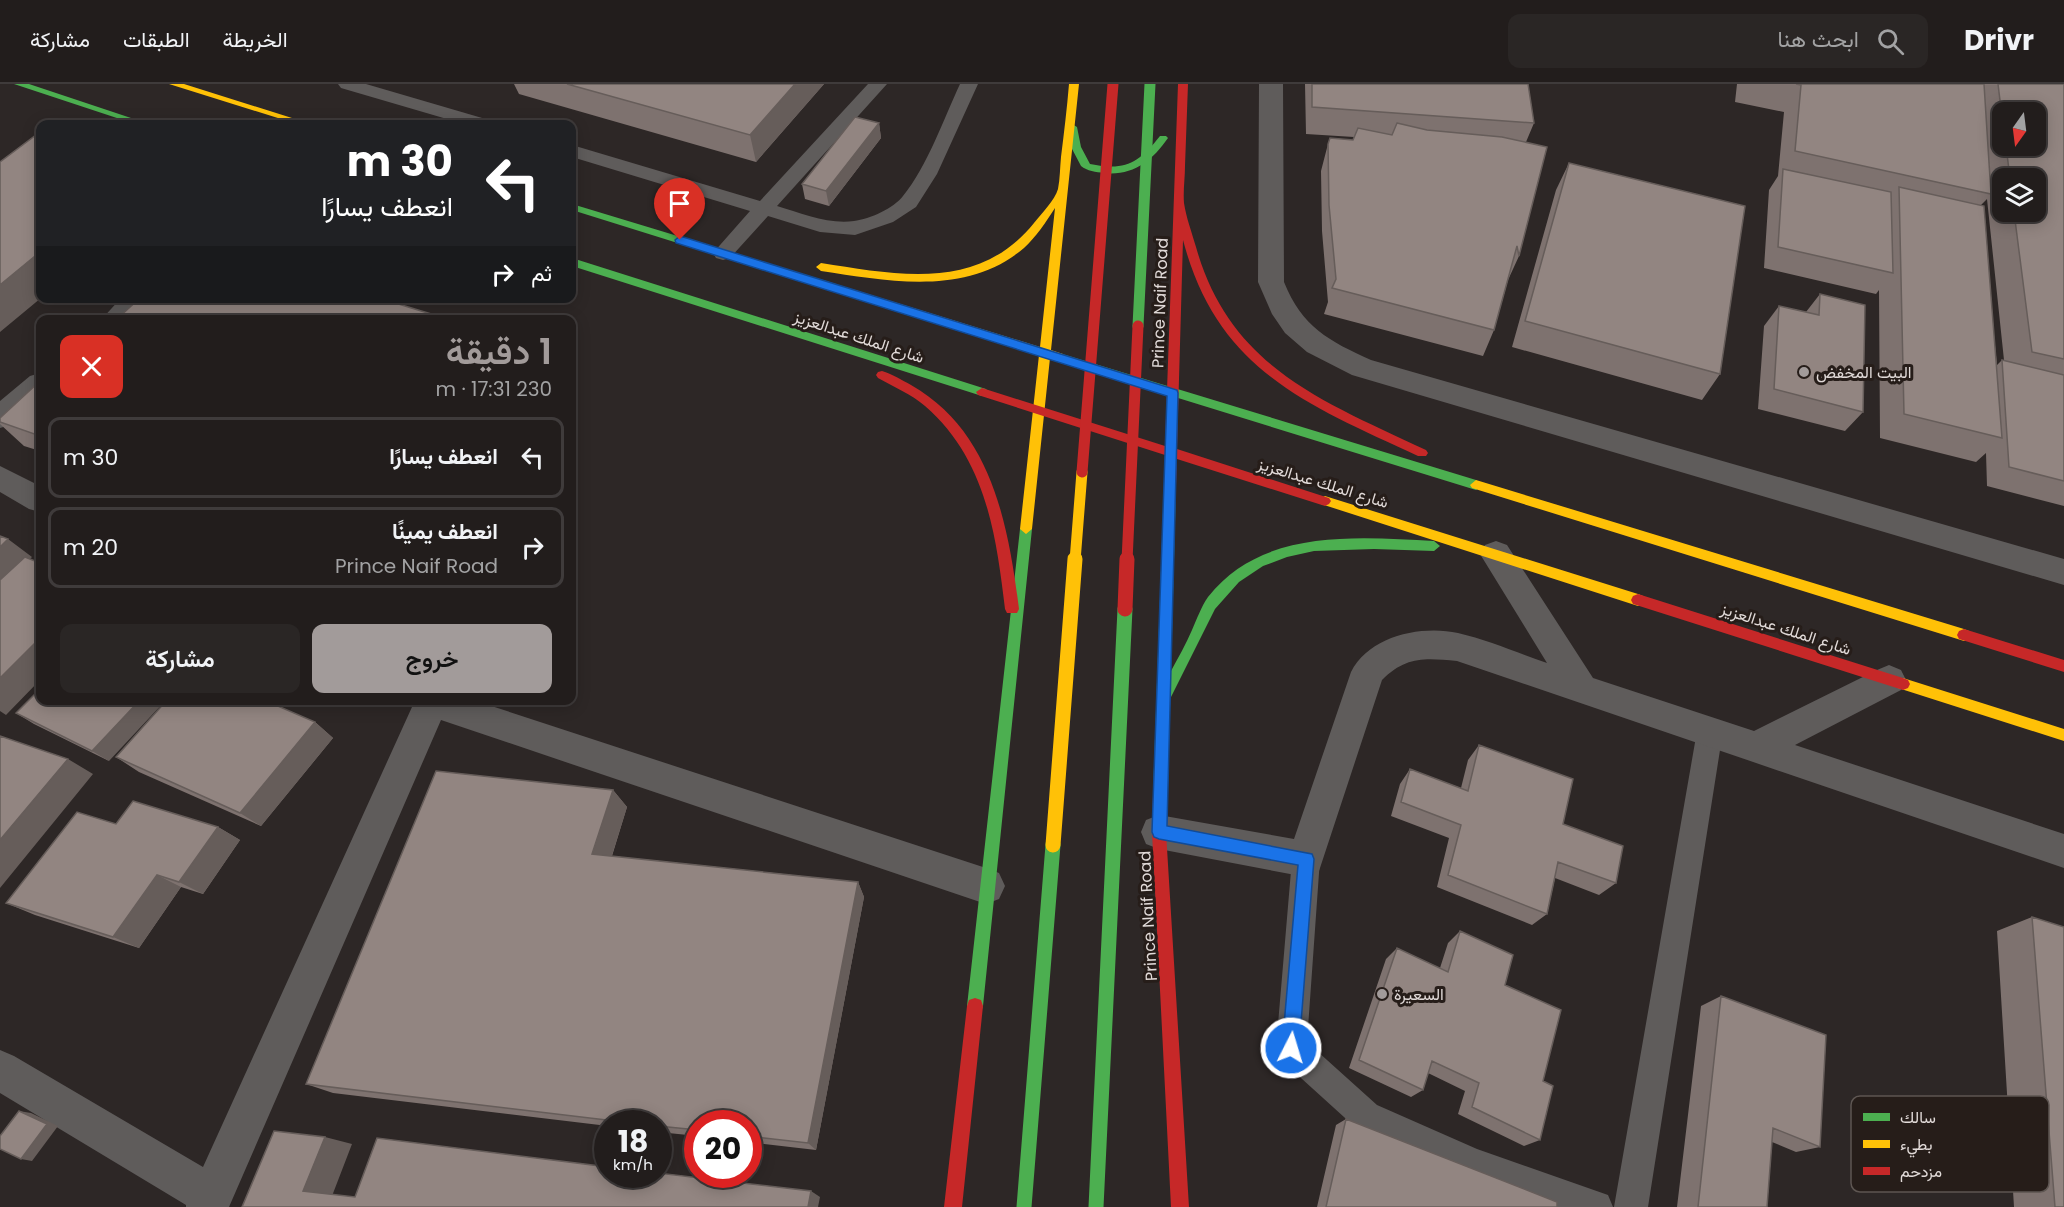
<!DOCTYPE html>
<html lang="ar">
<head>
<meta charset="utf-8">
<style>
  :root { --surface:#221d1c; --page:#2a2625; --text:#f1f3f6; --muted:#a2a2a3; --line:#3f3b3b; --accent:#a29b9a }
  body { margin:0; font-family:Poppins,Vazirmatn,sans-serif; background:var(--page); color:var(--text); direction:rtl; height:100vh; display:flex; flex-direction:column; font-size:22px; white-space:nowrap }
  * { box-sizing:border-box; margin:0 }
  p { font-size:20px; color:var(--muted) }
  .icon { flex:none; width:33px; height:33px; fill:none; stroke:currentColor; stroke-width:2; stroke-linecap:round; stroke-linejoin:round }
  .map { position:relative; flex:1; overflow:hidden; direction:ltr }
  .panel { position:absolute; left:36px; top:231px; width:540px; height:390px; display:flex; flex-direction:column; background:var(--surface); border-radius:12px; box-shadow:0 3px 15px #0003,0 0 0 2px var(--line); direction:rtl }
  .panel>* { flex:none }
  .guide { position:absolute; left:36px; top:36px; width:540px; height:183px; border-radius:12px; box-shadow:0 3px 15px #0003,0 0 0 2px var(--line); direction:rtl; background:#202124; color:#fff; overflow:hidden }
  .needle { width:39px; rotate:194deg }
  .fabs { position:absolute; left:1992px; top:18px; display:grid; gap:12px }
  .fabs a { display:grid; place-items:center; width:54px; height:54px; border-radius:12px; background:var(--surface); box-shadow:0 3px 15px #0003,0 0 0 2px var(--line); font-size:30px }
  .speed { position:absolute; left:594px; top:1026px; display:flex; gap:12px; font-size:30px; font-weight:700; text-align:center }
  .speed>* { display:grid; place-content:center; width:78px; height:78px; border-radius:50%; background:var(--surface); box-shadow:0 3px 15px #0003,0 0 0 2px var(--line); line-height:1 }
  .speed small { font-size:15px; font-weight:400 }
  .speed .limit { border:9px solid #d22; background:#fff; color:#111 }
  .pin { position:absolute; display:grid; place-items:center; width:51px; height:51px; color:#fff; margin:-62px -26px; border-radius:50% 50% 50% 0; rotate:-45deg; box-shadow:0 0 6px #0007 }
  .pin .icon { rotate:45deg }
  .me { position:absolute; width:66px; margin:-33px; rotate:5deg; stroke-linejoin:round; filter:drop-shadow(0 0 4px #0008) }
  .turn { display:flex; align-items:center; gap:21px; height:126px; padding:0 24px; font-size:27px }
  .turn .icon { width:78px; height:78px; stroke-width:2.5 }
  .turn b { display:block; font-size:42px; line-height:51px }
  .then { display:flex; align-items:center; height:57px; padding:0 24px; background:#0003; gap:12px; font-size:22px }
  .round { display:grid; place-items:center; flex:none; width:63px; height:63px; border-radius:12px; background:var(--page) }
  .overview { display:flex; align-items:center; justify-content:space-between; height:102px; padding:0 24px }
  h1 { font-size:36px; font-weight:600; line-height:45px; color:var(--accent) }
  .button { display:flex; gap:12px; margin-top:auto; padding:12px 24px }
  .button a { flex:1; height:69px; border-radius:12px; background:var(--accent); color:#111; font-size:24px; font-weight:600; line-height:69px; text-align:center }
  .button a+a { background:var(--page); color:var(--text) }
  ul { padding:0; list-style:none }
  li { display:flex; align-items:center; gap:18px; height:81px; margin:0 12px 9px; padding:0 12px; border:3px solid var(--line); border-radius:12px }
  li div { flex:1 }
  li b { display:block; font-size:22px }
  li em { font-style:normal }
  header { display:flex; align-items:center; gap:36px; box-sizing:border-box; height:84px; padding:0 30px; background:var(--surface); border-bottom:2px solid var(--line) }
  header strong { font-size:28px }
  nav { display:flex; gap:33px; margin-inline-start:auto; font-size:21px }
  .search { width:420px; height:54px; background:var(--page); display:flex; align-items:center; gap:15px; box-sizing:border-box; padding:0 21px; border-radius:12px; color:var(--muted); font-size:22px }
  .map>svg:first-child { display:block }
</style>
</head>
<body>
<header>
<strong>Drivr</strong>
<div class="search"><svg class="icon" aria-label="search" viewBox="0 0 24 24"><circle cx="10" cy="10" r="6"/><path d="M15 15l6 6"/></svg>ابحث هنا</div>
<nav><a>الخريطة</a><a>الطبقات</a><a>مشاركة</a></nav>
</header>
<div class="map">
<svg width="2064" height="1123" viewBox="0 0 2064 1123">
  <rect width="100%" height="100%" fill="#2d2726"/>
  <g fill="none" stroke-linecap="round" stroke-linejoin="round">
    <!-- lane -->
    <path fill="#5f5c5b" fill-rule="evenodd" d="M338,0H366L489,36L491,40H464L341,4Z
      M868,0H887L777,122C801,129 830,141 854,137C870,135 894,124 903,112C927,83 944,34 960,0H978L937,90L916,123L893,138L855,151L820,148L768,132L730,174L723,176L716,174L713,169L750,127L572,73V61L760,117Z
      M1710,635L1719,639L1723,647L1648,1123H1614L1697,647L1701,639Z
      M1306,761L1316,765L1320,775L1307,958L1377,1021L1477,1065L1608,1111L1613,1123H1549L1463,1091L1355,1043L1280,975L1276,964L1292,775L1296,765Z"/>
    <!-- street -->
    <path fill="#5f5c5b" fill-rule="evenodd" d="M1259,0H1283L1284,198C1302,243 1329,257 1371,276L2064,475V501L1352,291L1307,268L1285,249L1272,230L1258,198Z
      M121,214H152L132,236H101Z
      M40,289V315L10,341L0,344V317L30,292Z
      M0,382L40,402V428L29,425L0,408Z
      M1496,457L1507,461L1593,594L1754,647L1877,586L1889,581L1901,586L1906,596L1901,606L1795,661L2064,750V784L1457,577C1425,574 1406,572 1382,596L1319,787L1306,793L1159,765L1146,760L1141,748L1146,736L1159,731L1294,755L1351,588C1369,552 1421,541 1458,549C1488,556 1518,569 1547,579L1480,470L1485,461Z
      M409,616H473L986,784L999,789L1005,802L999,815L986,820L441,636L229,1123H186V1121L0,1009V966L14,972L203,1083L412,623Z"/>
    <!-- fast -->
    <path fill="#4caf50" fill-rule="evenodd" d="M14,0H29L149,40H135Z
      M1072,40L1077,43L1081,63L1090,80C1125,87 1138,80 1160,52H1166L1168,54C1152,77 1133,92 1104,89C1096,88 1087,87 1081,82L1071,63L1067,43Z
      M572,120L836,200L837,203L836,206H828L572,126Z
      M572,174L986,305L988,308L982,312L572,182Z
      M1059,269L1476,396L1482,401L1476,406L1055,276L1053,273Z
      M1170,396L1176,401L1171,587C1178,574 1186,560 1192,546C1197,535 1201,523 1208,513C1262,444 1356,453 1434,457L1440,462L1434,467L1374,465L1314,467L1287,473L1263,482L1239,498L1215,525L1170,615L1167,711L1165,716L1160,718L1155,716L1153,711L1164,401Z
      M1026,440L1032,445L983,922L981,928L975,930L969,928L967,922L1020,445Z"/>
    <!-- slow -->
    <path fill="#ffc107" fill-rule="evenodd" d="M169,0H184L311,40H297Z
      M1069,0H1079L1051,266L1063,270L1065,273L1059,277L1050,274L1032,445L1026,450L1020,445L1039,271L828,206L827,203L832,199L1040,263L1055,124C1046,138 1036,153 1024,164C967,213 888,197 821,187L816,183L821,179C898,191 978,208 1034,139C1041,130 1055,116 1058,105C1060,95 1060,83 1061,73C1064,49 1067,24 1069,0Z
      M1476,396L1964,545L1969,547L1971,551L1969,555L1964,557L1472,404L1470,401Z
      M1325,412L1638,510L1643,512L1645,516L1643,520L1638,522L1321,420L1319,417L1321,414Z
      M1903,594L2064,645V657L1898,604L1896,600L1898,596Z"/>
    <!-- jam -->
    <path fill="#c62828" fill-rule="evenodd" d="M1178,0H1188C1187,27 1186,55 1185,82C1185,94 1183,107 1184,119C1186,133 1192,149 1196,163C1230,284 1323,317 1426,366L1428,369L1426,372H1418C1306,320 1217,286 1183,156L1177,365L1329,414L1331,417L1329,420L1325,422L1177,375L1176,401L1170,406L1164,401L1165,371L978,311L976,308L982,304L1165,362Z
      M882,287C892,290 902,296 911,301C992,347 1008,440 1019,525L1017,529H1007L1005,525C996,450 986,375 925,322C911,310 894,303 878,294L876,291L878,288Z
      M1638,510L1903,594L1908,596L1910,600L1908,604L1903,606L1633,520L1631,516L1633,512Z
      M1964,545L2064,576V588L1959,555L1957,551L1959,547Z
      M1160,704L1165,706L1167,711L1166,748L1189,1123H1171L1152,748L1153,711L1155,706Z
      M975,914L981,916L983,922L962,1123H944L967,922L969,916Z"/>
    <!-- fast-bridge-far1 -->
    <path stroke="#4caf50" stroke-width="11" d="M1138,242L1150,0"/>
    <!-- fast-bridge -->
    <path stroke="#4caf50" stroke-width="15" d="M1024,1123L1053,761
      M1096,1123L1125,525"/>
    <!-- slow-bridge-far1 -->
    <path stroke="#ffc107" stroke-width="11" d="M1075,477L1082,388"/>
    <!-- slow-bridge -->
    <path stroke="#ffc107" stroke-width="15" d="M1053,761L1075,475"/>
    <!-- jam-bridge-far1 -->
    <path stroke="#c62828" stroke-width="11" d="M1082,388L1113,0
      M1127,477L1138,242"/>
    <!-- jam-bridge -->
    <path stroke="#c62828" stroke-width="15" d="M1125,525L1127,475"/>
  </g>
  <!-- wall -->
  <path fill="#7e726f" fill-rule="evenodd" d="M514,0H824L756,78L519,10Z
    M1305,0H1528L1534,39L1526,58L1519,172L1508,196L1494,246L1483,272L1324,230L1328,218L1322,147L1321,87L1328,60L1353,56L1354,53L1306,50Z
    M1737,0H2064V422L1987,402L1986,369L1976,378L1880,354L1879,206L1876,210L1764,184L1769,106L1778,92L1784,28L1735,18ZM2002,28L2036,62H2002ZM2002,94H2036V128H2002ZM1987,115L2004,276H2002L1997,281L1981,121Z
    M879,39L881,54L829,122L805,115L802,100Z
    M1569,79L1720,290L1702,316L1512,263L1556,106Z
    M1820,210L1863,328L1845,347L1758,325L1764,242L1779,222L1806,228Z
    M40,297V367L24,362L0,340V334Z
    M40,605L109,677L34,640L16,629Z
    M315,638L333,654L261,742L139,688L116,673Z
    M1479,661L1563,740L1616,799L1599,811L1555,794L1547,830L1532,841L1437,803L1449,754L1391,732L1400,700L1410,685L1461,704L1468,676Z
    M613,706L627,723L612,772L858,798L864,813L816,1066L748,1058V1040H698V1052L658,1048V1040H608V1042L333,1009L306,1000Z
    M116,740L218,743L240,756L203,810L181,803L139,864L35,831L6,819Z
    M2032,833L2064,1123H2014L1997,847Z
    M1460,847L1505,901L1543,997L1540,1056L1524,1062L1458,1030L1465,1007L1428,989L1423,1006L1411,1013L1349,984L1386,875L1397,864L1440,884L1448,859Z
    M1721,912L1820,1063L1796,1068L1772,1058L1767,1123H1677L1701,922Z
    M1346,1035L1557,1123H1317L1336,1041Z"/>
  <!-- shaded-wall -->
  <path fill="#665d5a" d="M795,0H824L756,78L750,51Z
    M879,39L881,54L829,122L826,107Z
    M40,168L41,214L0,248V201Z
    M431,230L435,236H426Z
    M8,455L32,473L0,505V463Z
    M40,554V596L6,631L0,627V594Z
    M140,616H166L109,677L92,667Z
    M315,638L333,654L261,742L240,729Z
    M68,675L93,690L0,804V756Z
    M613,706L627,723L607,787L592,770Z
    M218,743L240,756L203,810L179,798Z
    M157,791L181,803L139,864L113,853Z
    M858,798L864,813L816,1066L808,1059Z
    M19,1027L31,1029L58,1042L32,1077L21,1075Z
    M325,1053L352,1060L332,1112L303,1107Z
    M811,1107L820,1113L818,1123H808Z"/>
  <!-- building -->
  <path fill="#928581" stroke="#665d5a" stroke-width="1.5" d="M567,0H795L750,51Z
    M1312,0H1528L1534,39L1312,23Z
    M1796,0H1984L1991,110L1795,67L1801,1Z
    M1998,0H2064V275L2032,268L2014,128H2036V94H2010L2006,62H2036V28H2002V33Z
    M855,33L879,39L826,107L802,100Z
    M1397,39L1427,46L1502,53L1547,63L1519,172L1517,162L1494,246L1332,204L1336,195L1329,121L1328,60L1330,54L1353,56L1358,44L1392,51Z
    M40,48V168L0,201V78Z
    M1569,79L1745,122L1720,290L1525,237Z
    M1783,85L1891,108L1893,189L1778,163Z
    M1899,103L1984,122L2002,354L1904,330Z
    M1820,210L1865,221L1863,328L1774,305L1779,222L1819,231Z
    M140,214H379L431,230L426,236H110L112,233L118,234Z
    M2002,276L2064,291V397L2009,383Z
    M40,297V352L0,338V334Z
    M0,452L8,455L0,463Z
    M25,473L40,479V554L0,594V496Z
    M40,605V616H140L92,667L16,629Z
    M167,616H264L315,638L240,729L116,673Z
    M0,652L68,675L0,756Z
    M1479,661L1573,695L1563,740L1623,762L1616,799L1558,778L1547,830L1448,791L1461,741L1401,718L1410,685L1468,707Z
    M436,687L613,706L592,770L858,798L808,1059L748,1052V1040H698V1046L658,1042V1040H640L306,1000Z
    M133,717L218,743L179,798L157,791L113,853L6,819L77,728L116,740Z
    M2032,833L2064,843V1123H2055Z
    M1460,847L1513,871L1505,901L1561,926L1543,997L1553,1002L1540,1056L1472,1023L1479,999L1432,977L1423,1006L1359,976L1397,864L1448,888Z
    M1721,912L1826,951L1820,1063L1773,1044L1767,1123H1698Z
    M19,1027L47,1040L21,1075L0,1065V1052Z
    M1346,1035L1557,1118V1123H1326Z
    M274,1047L325,1053L303,1107L355,1113L377,1054L608,1083V1090H658V1089L811,1107L808,1123H242Z"/>
  <!-- route -->
  <path fill="#1a73e8" stroke="#114b97" stroke-width="1.5" d="M680,152L1177,306L1178,309L1167,742L1312,770L1314,775L1299,964L1296,969L1291,972L1285,969L1282,964L1298,781L1159,755L1154,753L1152,748L1167,312L676,159L675,156Z"/>
  <!-- markers -->
  <g fill="#a29b9a" stroke="#261d19" stroke-width="2">
    <circle cx="1804" cy="288" r="6"/>
    <circle cx="1382" cy="910" r="6"/>
  </g>
  <g text-anchor="middle" dominant-baseline="central" stroke-width="6" stroke-linejoin="round" paint-order="stroke">
    <!-- street labels -->
    <g font-size="16" fill="#e1dad8" stroke="#261d19">
      <text transform="translate(1160 219) rotate(-88)">Prince Naif Road</text>
      <text transform="translate(859 253) rotate(18)">شارع الملك عبدالعزيز</text>
      <text transform="translate(1323 399) rotate(17)">شارع الملك عبدالعزيز</text>
      <text transform="translate(1786 545) rotate(18)">شارع الملك عبدالعزيز</text>
      <text transform="translate(1148 832) rotate(-93)">Prince Naif Road</text>
    </g>
    <!-- poi labels -->
    <g font-size="16" fill="#e1dad8" stroke="#261d19" text-anchor="start">
      <text x="1816" y="288">البيت المخفض</text>
      <text x="1394" y="910">السعيرة</text>
    </g>
  </g>
  <!-- legend -->
  <rect x="1851" y="1012" width="198" height="96" rx="9" fill="#261d19" stroke="#5e5652" stroke-width="1.5"/>
  <rect x="1863" y="1029" width="27" height="8" fill="#4caf50"/>
  <rect x="1863" y="1056" width="27" height="8" fill="#ffc107"/>
  <rect x="1863" y="1083" width="27" height="8" fill="#c62828"/>
  <g font-size="16" fill="#e1dad8">
    <text x="1900" y="1039">سالك</text>
    <text x="1900" y="1066">بطيء</text>
    <text x="1900" y="1093">مزدحم</text>
  </g>
</svg>
<div class="fabs">
<a><svg class="needle" viewBox="-14 -14 28 28"><path d="M0-13l5 13h-10z" fill="#e53935"/><path d="M0 13l5-13h-10z" fill="#a2a2a3"/></svg></a>
<a><svg class="icon" aria-label="layers" viewBox="0 0 24 24"><path d="M12 4l9 5-9 5-9-5zM3 14l9 5 9-5"/></svg></a>
</div>
<div class="speed"><div>18<small>km/h</small></div><div class="limit">20</div></div>
<div class="pin" style="left:680px;top:156px;background:#d93025"><svg class="icon" aria-label="arrive" viewBox="0 0 24 24"><path d="M6 21V4h12l-3 4 3 4H6"/></svg></div>
<svg class="me" style="left:1291px;top:964px" viewBox="-20 -20 40 40"><circle r="17" fill="#1a73e8" stroke="#fff" stroke-width="3"/><path d="M0-11L8 9 0 5-8 9z" fill="#fff"/></svg>
<div class="guide">
<div class="turn"><svg class="icon" aria-label="left" viewBox="0 0 24 24"><path d="M17 20v-9H6M10 6l-5 5 5 5"/></svg><div><b>30 m</b>انعطف يسارًا</div></div>
<div class="then">ثم<svg class="icon" aria-label="right" viewBox="0 0 24 24"><path d="M7 20v-9h11M14 6l5 5-5 5"/></svg></div>
</div>
<section class="panel">
<div class="overview"><div><h1>1 دقيقة</h1><p>230 m · 17:31</p></div><a class="round" style="background:#d93025;color:#fff"><svg class="icon" aria-label="close" viewBox="0 0 24 24"><path d="M6 6l12 12M18 6L6 18"/></svg></a></div>
<ul>
<li><svg class="icon" aria-label="left" viewBox="0 0 24 24"><path d="M17 20v-9H6M10 6l-5 5 5 5"/></svg><div><b>انعطف يسارًا</b></div><em>30 m</em></li>
<li><svg class="icon" aria-label="right" viewBox="0 0 24 24"><path d="M7 20v-9h11M14 6l5 5-5 5"/></svg><div><b>انعطف يمينًا</b><p>Prince Naif Road</p></div><em>20 m</em></li>
</ul>
<div class="button"><a>خروج</a><a>مشاركة</a></div>
</section>
</div>
</body>
</html>
